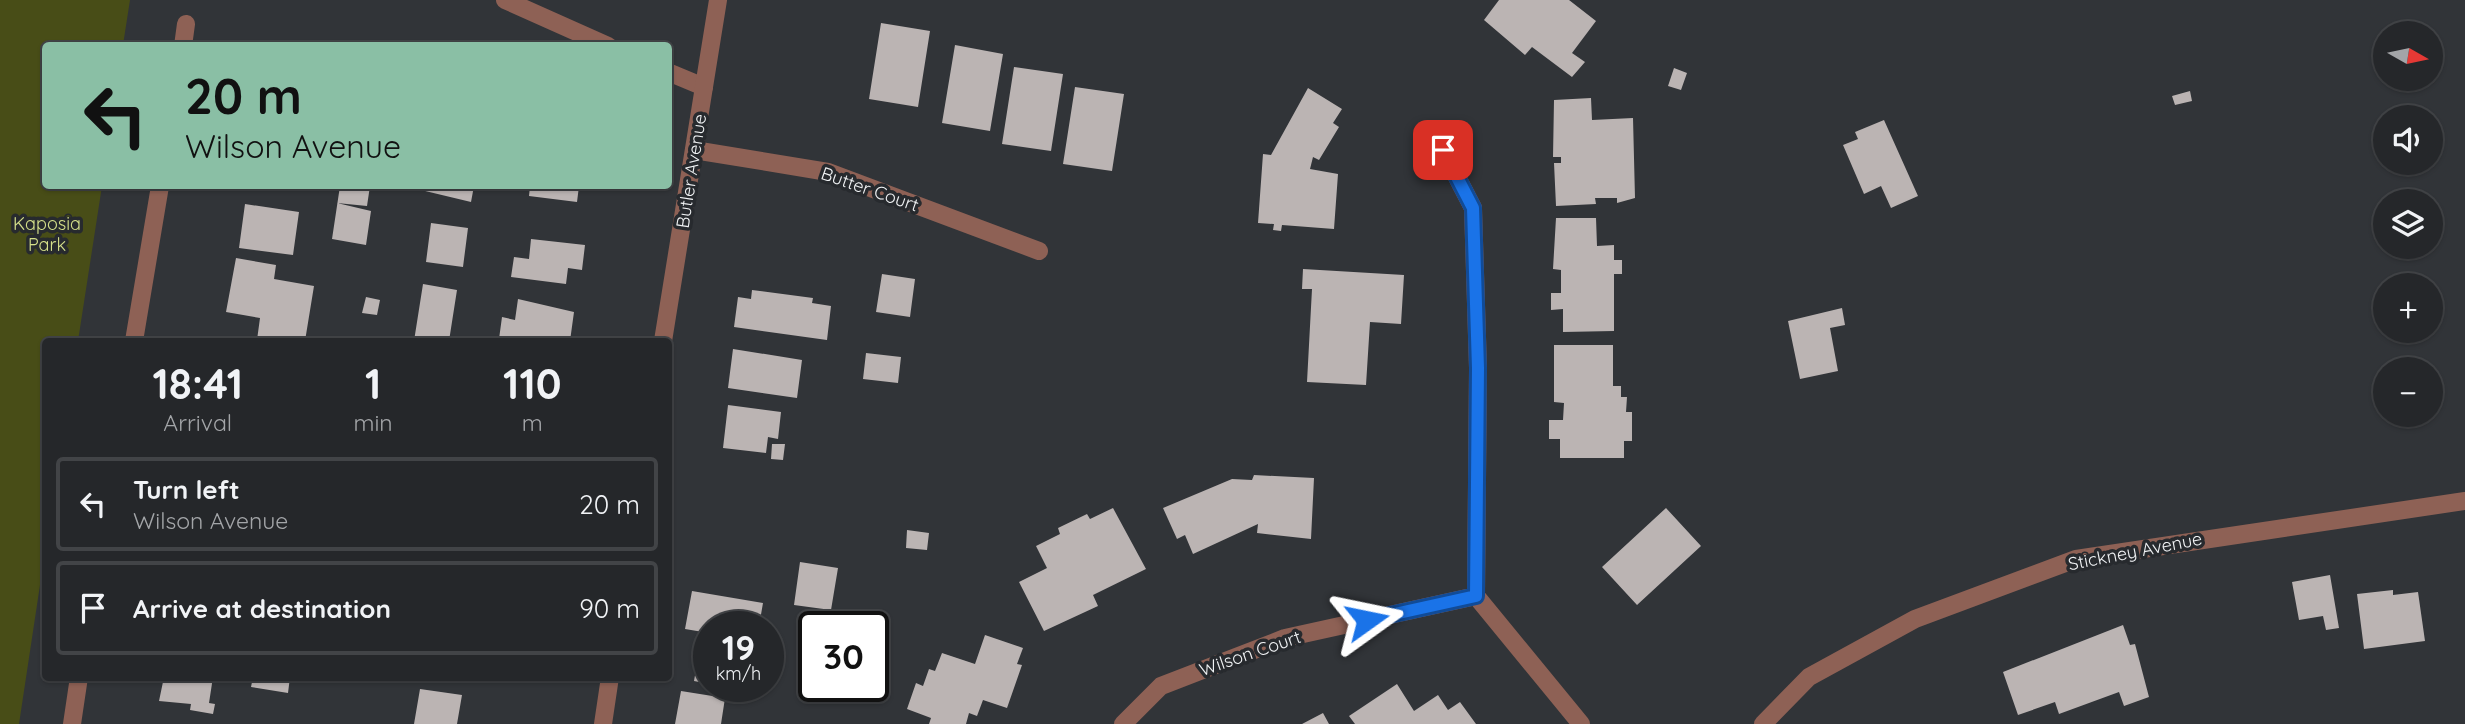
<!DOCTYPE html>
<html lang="en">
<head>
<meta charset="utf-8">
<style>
  :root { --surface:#25272a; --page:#313336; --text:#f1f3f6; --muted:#a3a5a8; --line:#424447 }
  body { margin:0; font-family:Quicksand,sans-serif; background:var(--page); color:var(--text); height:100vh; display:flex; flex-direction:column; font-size:26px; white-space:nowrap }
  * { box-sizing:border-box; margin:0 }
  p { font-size:23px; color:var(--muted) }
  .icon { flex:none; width:38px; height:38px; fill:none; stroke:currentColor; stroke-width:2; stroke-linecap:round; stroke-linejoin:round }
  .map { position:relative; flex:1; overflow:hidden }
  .panel { position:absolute; left:42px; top:338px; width:630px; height:343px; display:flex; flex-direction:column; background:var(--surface); border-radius:7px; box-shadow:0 2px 5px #0004,0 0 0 2px var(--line) }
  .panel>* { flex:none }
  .banner { position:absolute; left:42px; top:42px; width:630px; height:147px; border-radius:7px; box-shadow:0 2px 5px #0004,0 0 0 2px var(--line); background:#8abfa5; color:#111; overflow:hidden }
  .needle { width:46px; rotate:99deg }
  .tools { position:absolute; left:2373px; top:21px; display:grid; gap:14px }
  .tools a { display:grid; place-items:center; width:70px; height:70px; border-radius:50%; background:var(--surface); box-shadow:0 2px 5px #0004,0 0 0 2px var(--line); font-size:35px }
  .speed { position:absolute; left:693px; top:611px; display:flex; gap:14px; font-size:35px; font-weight:700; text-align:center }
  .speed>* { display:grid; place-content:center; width:91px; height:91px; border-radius:50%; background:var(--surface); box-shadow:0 2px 5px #0004,0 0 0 2px var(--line); line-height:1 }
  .speed small { font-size:18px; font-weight:400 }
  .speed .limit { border:4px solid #111; border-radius:10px; background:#fff; color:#111 }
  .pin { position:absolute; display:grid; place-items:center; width:60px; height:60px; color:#fff; margin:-30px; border-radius:14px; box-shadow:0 4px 10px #0006 }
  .me { position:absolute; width:77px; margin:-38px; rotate:78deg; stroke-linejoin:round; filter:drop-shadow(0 0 5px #0008) }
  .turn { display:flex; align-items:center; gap:24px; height:147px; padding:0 28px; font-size:32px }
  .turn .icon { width:91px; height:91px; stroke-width:2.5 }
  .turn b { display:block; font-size:49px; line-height:60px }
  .eta { display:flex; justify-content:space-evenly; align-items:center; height:119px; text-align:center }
  .eta b { font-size:42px; font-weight:700; line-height:49px }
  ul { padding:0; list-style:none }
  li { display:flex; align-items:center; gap:21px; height:94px; margin:0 14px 10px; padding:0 14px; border:4px solid var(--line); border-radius:7px }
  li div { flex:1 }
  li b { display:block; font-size:26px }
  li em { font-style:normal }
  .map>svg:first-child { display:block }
</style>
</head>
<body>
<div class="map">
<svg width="2465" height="724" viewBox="0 0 2465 724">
  <rect width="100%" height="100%" fill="#313438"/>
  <!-- green -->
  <path fill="#484d17" d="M0,0H130L123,45L46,46V186H102L78,341H46L45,552L19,724H0Z"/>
  <!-- building -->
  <path fill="#bbb4b3" d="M1499,0H1569L1596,21L1572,53L1585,62L1572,77L1532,47L1525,55L1484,20Z
    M881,23L930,31L918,107L869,99Z
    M955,45L1003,54L990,131L942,123Z
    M1014,67L1063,74L1051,151L1002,144Z
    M1674,68L1687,73L1681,90L1668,86Z
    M1075,87L1124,94L1112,171L1063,164Z
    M1308,88L1342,109L1333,123L1339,127L1319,160L1313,157L1310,169L1338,174L1334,229L1282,225L1281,231L1273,230L1274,224L1258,223L1263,154L1271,155Z
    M2190,91L2192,101L2175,105L2172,96Z
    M1591,98L1592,120L1633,118L1635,198L1617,203V198H1595L1596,204L1556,206L1554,163H1561V157H1553L1554,100Z
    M1884,120L1918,196L1891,208L1881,186L1864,194L1843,145L1858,139L1855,132Z
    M340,186H370L367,206L337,203L371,211L366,245L332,239Z
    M422,186H474L471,202L421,190Z
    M530,186H579L577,202L529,196Z
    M245,204L299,212L293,255L239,248Z
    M1556,218H1596L1597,246L1614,245V260H1622V274H1614V331L1563,332V309L1551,310V293H1561V270L1553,269Z
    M431,223L468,228L463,267L426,262Z
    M531,239L585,245L582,270L568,268L566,284L511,277L514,257L529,259Z
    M236,258L276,265L274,279L314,286L305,341L257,340L260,318L226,312Z
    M1303,269L1404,275L1401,324L1370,322L1366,385L1307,382L1312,289H1302Z
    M882,274L915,279L910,317L876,312Z
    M423,284L457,290L449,341H414Z
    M752,290L813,298L812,303L831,306L827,340L734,327L738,297L751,299Z
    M366,297L380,300L377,315L362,313Z
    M518,299L574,312L570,341L499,339L502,317L515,320Z
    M1842,308L1845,325L1830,328L1838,371L1800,379L1788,321Z
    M1554,345H1613V386H1621V397H1627L1626,412H1632V441H1624V458H1560V439H1549V420H1563L1564,403L1554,402Z
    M733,349L802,360L797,398L728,388Z
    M866,353L901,357L898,383L863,379Z
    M728,405L781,412L778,439L768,437L766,453L723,448Z
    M772,444H785L783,460L771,459Z
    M1254,475L1314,478L1311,539L1257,533L1258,524L1193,554L1185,535L1177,539L1163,508L1232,479L1252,480Z
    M1113,508L1146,569L1093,595L1098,606L1044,631L1019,582L1047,568L1036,546L1060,534L1058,528L1087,514L1090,519Z
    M1666,508L1701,546L1637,605L1602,567Z
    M907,530L929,533L927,550L906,548Z
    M800,562L838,568L831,610L794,605Z
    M2330,575L2339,628L2326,630L2323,616L2299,620L2292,582Z
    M2393,590V595L2418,592L2425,641L2364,649L2357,594Z
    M692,591L763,603L759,626H709V633L685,629Z
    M2123,625L2130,645L2135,644L2149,697L2124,706L2119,692L2059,714L2055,702L2018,715L2003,672Z
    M985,635L1023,648L1017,664L1022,665L1007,708L983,700L977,716L969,713L966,724H929L931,718L907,709L916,683L923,686L929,669L935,671L942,653L975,664Z
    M699,652L709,654V684L694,681Z
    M164,677H213L209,703L215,704L213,714L190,710L191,704L159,701Z
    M253,677H290L288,693L251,687Z
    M1397,684L1414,711L1438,695L1448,710L1460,702L1476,724H1355L1349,716Z
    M420,689L462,695L457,724H414Z
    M681,691L725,698L721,724H675Z
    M1323,713L1329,724H1302Z"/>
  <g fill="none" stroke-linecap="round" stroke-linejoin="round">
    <!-- minor -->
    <path stroke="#8e6155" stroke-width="18" d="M505,0L608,46
      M183,46L186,24
      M668,72L704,87
      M694,150L828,172L1039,251
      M1443,150L1473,208L1478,368L1476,596L1581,724
      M134,341L160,186
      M72,724L79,677
      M1123,724L1161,686L1285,638L1476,596
      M1763,724L1809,677L1915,619L2076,559L2465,501"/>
    <!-- tertiary -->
    <path stroke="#8e6155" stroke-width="18" d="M663,341L718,0
      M603,724L610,677"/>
  </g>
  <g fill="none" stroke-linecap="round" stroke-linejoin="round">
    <defs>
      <path id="route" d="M1367,620L1476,596L1478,368L1473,208L1443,150"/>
    </defs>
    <!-- route casing -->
    <use href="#route" stroke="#114b97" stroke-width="18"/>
    <!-- route -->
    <use href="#route" stroke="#1a73e8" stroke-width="12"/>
  </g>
  <g text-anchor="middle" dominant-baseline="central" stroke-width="7" stroke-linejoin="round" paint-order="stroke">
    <!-- street labels -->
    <g font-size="18" fill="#f1f3f5" stroke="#272a2e">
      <text transform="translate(691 171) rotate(-81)">Butler Avenue</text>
      <text transform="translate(870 189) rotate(19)">Butter Court</text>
      <text transform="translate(2135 551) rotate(-11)">Stickney Avenue</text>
      <text transform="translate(1250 653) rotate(-19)">Wilson Court</text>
    </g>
    <!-- park labels -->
    <g font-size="18" fill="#d5e08a" stroke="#272a2e">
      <text x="47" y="223">Kaposia<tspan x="47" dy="21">Park</tspan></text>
    </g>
  </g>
</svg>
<div class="tools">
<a><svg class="needle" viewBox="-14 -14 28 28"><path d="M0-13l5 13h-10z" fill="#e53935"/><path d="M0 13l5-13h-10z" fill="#a3a5a8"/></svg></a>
<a><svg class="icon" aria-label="sound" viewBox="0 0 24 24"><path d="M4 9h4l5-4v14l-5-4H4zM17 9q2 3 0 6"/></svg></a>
<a><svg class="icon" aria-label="layers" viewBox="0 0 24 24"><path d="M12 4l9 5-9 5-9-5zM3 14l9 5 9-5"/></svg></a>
<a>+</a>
<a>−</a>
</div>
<div class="speed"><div>19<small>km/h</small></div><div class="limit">30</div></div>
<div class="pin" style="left:1443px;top:150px;background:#d93025"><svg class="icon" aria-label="arrive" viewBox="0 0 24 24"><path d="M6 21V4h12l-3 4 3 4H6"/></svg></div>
<svg class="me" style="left:1367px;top:620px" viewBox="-20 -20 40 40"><path d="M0-17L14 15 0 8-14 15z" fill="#1a73e8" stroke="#fff" stroke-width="4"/></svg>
<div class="banner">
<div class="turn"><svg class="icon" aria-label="left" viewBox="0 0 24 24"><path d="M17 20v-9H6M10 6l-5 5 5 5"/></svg><div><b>20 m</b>Wilson Avenue</div></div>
</div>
<section class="panel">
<div class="eta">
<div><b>18:41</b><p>Arrival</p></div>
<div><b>1</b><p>min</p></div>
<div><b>110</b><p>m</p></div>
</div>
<ul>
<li><svg class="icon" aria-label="left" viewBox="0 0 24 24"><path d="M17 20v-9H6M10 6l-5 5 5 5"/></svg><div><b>Turn left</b><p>Wilson Avenue</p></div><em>20 m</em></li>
<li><svg class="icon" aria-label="arrive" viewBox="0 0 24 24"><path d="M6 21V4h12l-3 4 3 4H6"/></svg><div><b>Arrive at destination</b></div><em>90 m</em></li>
</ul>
</section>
</div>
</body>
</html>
